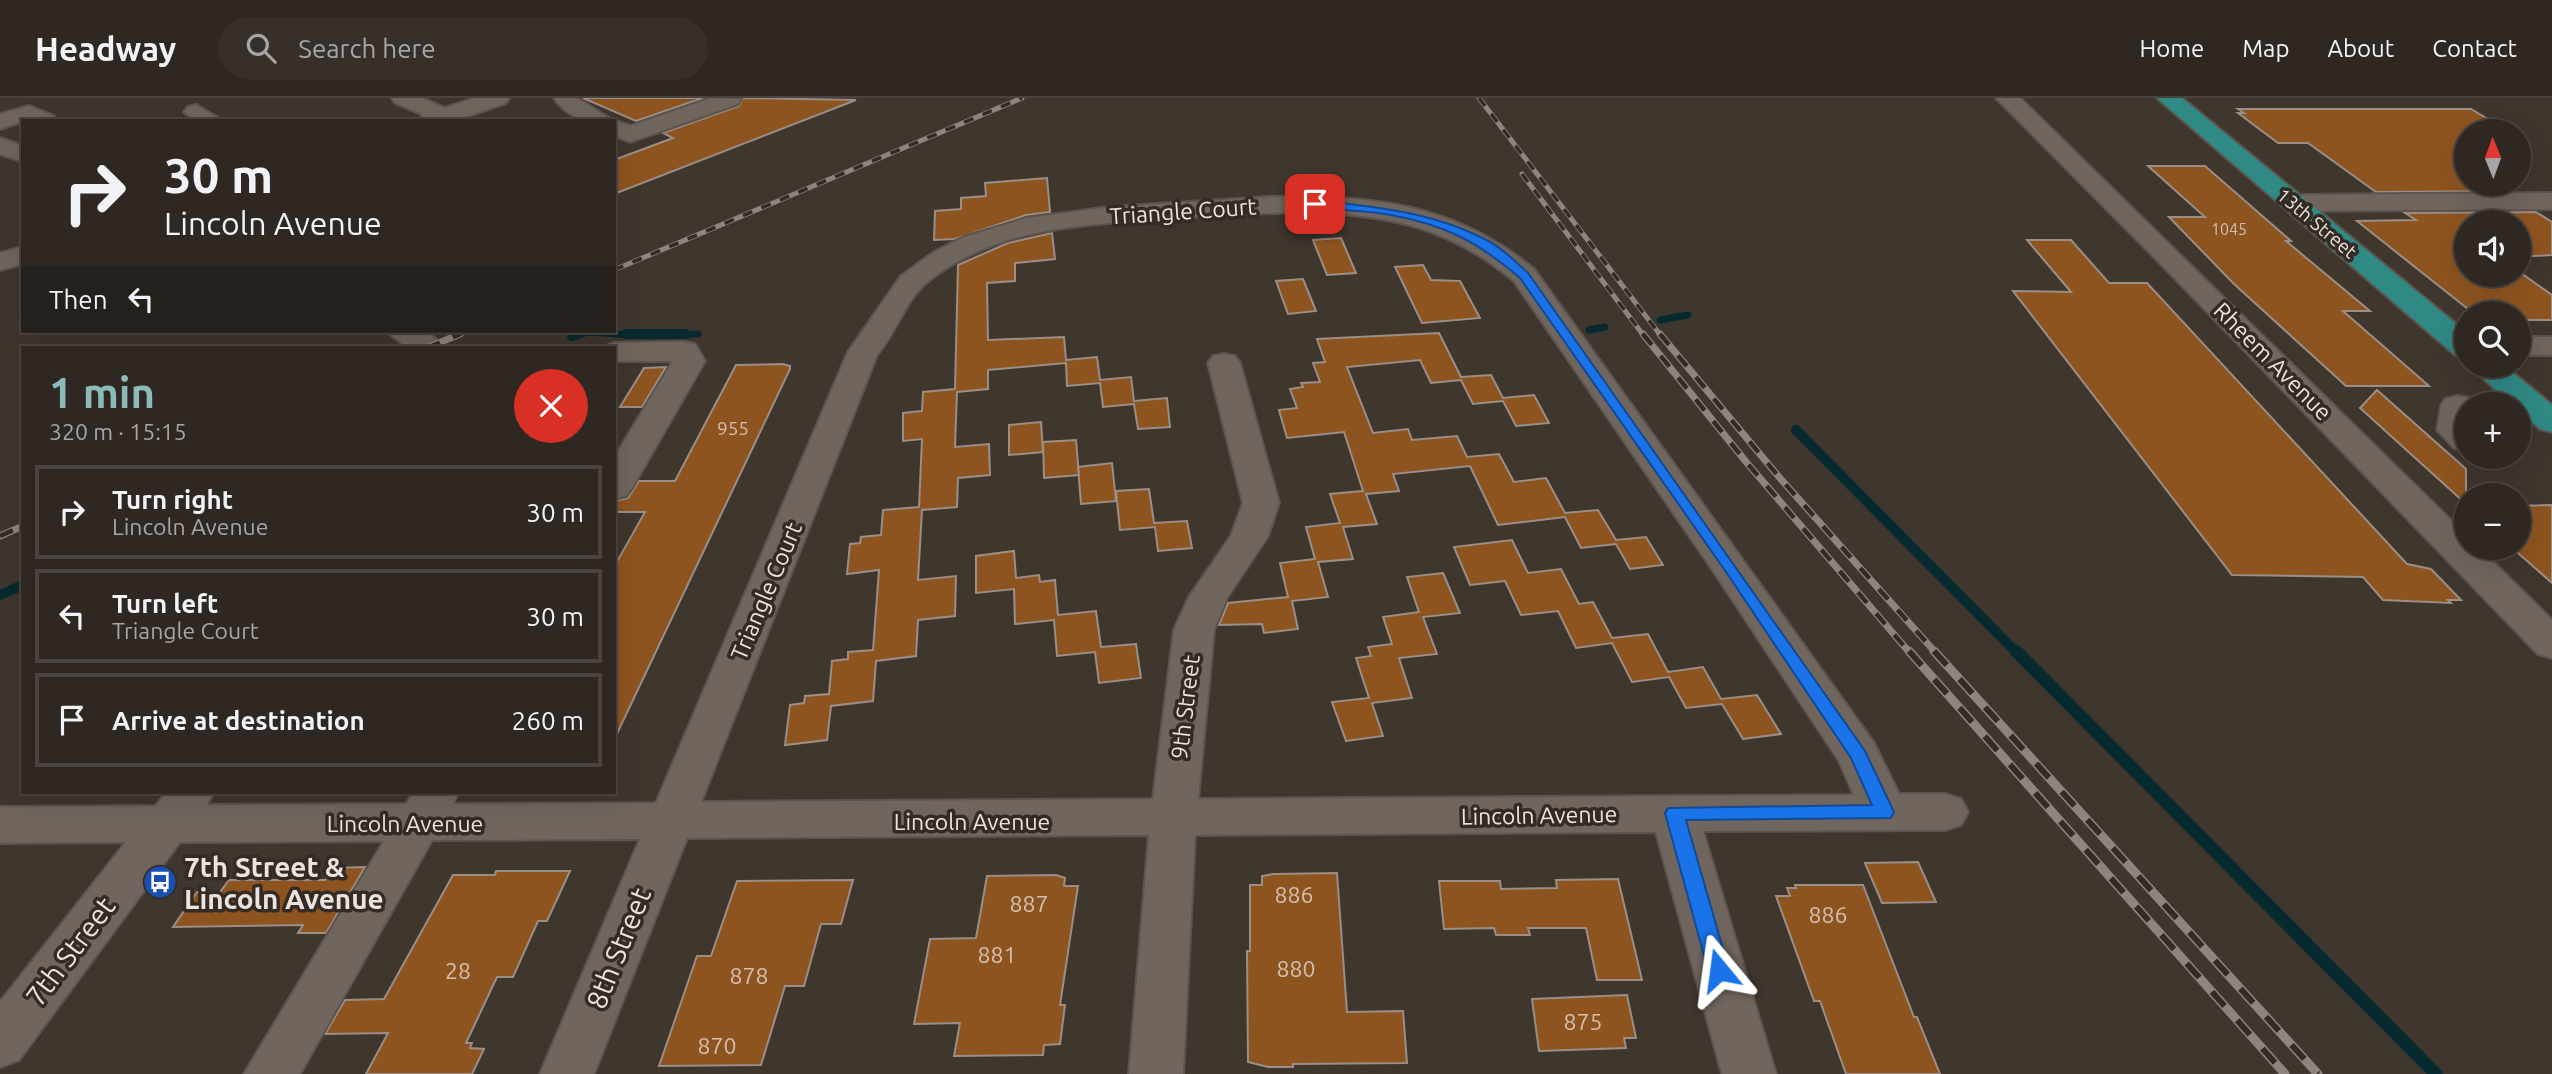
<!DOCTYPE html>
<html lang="en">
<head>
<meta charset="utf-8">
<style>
  :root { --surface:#2f2822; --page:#37302a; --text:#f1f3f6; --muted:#a7a6a5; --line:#4a4440; --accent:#8bbbb9 }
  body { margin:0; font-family:Ubuntu,sans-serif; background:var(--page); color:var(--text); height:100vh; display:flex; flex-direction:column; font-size:26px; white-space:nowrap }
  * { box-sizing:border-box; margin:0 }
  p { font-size:23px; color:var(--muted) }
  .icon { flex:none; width:38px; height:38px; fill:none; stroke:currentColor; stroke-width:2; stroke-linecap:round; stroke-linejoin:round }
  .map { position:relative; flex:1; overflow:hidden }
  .side { position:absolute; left:21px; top:248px; width:595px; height:448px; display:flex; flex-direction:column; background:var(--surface); border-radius:0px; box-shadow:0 7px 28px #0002,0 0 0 2px var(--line) }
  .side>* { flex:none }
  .top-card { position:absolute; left:21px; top:21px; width:595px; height:214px; border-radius:0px; box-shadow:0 7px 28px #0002,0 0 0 2px var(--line); background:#2f2822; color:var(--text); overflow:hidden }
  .needle { width:46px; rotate:359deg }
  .tools { position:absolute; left:2454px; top:21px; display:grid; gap:14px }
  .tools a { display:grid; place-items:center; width:77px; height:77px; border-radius:50%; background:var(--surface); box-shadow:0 7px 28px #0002,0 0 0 2px var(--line); font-size:35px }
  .pin { position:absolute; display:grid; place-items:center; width:60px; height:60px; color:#fff; margin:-30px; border-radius:14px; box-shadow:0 4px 10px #0006 }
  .me { position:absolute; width:77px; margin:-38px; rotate:344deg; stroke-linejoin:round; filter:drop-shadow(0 0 5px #0008) }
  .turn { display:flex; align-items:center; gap:24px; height:147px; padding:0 28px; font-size:32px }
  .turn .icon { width:91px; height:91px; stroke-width:2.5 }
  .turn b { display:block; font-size:49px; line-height:60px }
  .then { display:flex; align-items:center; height:66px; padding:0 28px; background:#0003; gap:14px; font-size:26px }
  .round { display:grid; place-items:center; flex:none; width:74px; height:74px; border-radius:37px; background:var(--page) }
  .headline { display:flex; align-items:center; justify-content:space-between; height:119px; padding:0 28px }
  h1 { font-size:42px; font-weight:600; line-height:52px; color:var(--accent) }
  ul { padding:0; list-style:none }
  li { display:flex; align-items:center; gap:21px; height:94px; margin:0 14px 10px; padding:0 14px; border:4px solid var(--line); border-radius:0px }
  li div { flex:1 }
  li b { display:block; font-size:26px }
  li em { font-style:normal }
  header { display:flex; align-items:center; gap:42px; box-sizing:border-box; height:98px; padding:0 35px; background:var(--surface); border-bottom:2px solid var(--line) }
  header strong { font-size:33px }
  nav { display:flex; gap:38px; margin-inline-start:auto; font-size:24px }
  .search { width:490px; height:63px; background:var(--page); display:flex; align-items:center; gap:18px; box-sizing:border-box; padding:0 24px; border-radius:38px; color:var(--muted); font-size:26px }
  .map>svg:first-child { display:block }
</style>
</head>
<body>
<header>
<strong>Headway</strong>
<div class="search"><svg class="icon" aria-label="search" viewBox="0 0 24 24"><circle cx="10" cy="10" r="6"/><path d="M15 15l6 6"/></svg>Search here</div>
<nav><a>Home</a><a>Map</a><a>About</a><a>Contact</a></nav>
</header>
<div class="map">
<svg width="2552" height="976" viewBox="0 0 2552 976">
  <rect width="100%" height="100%" fill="#3f362e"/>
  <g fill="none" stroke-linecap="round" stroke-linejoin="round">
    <!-- stream-far2 -->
    <path stroke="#062a2f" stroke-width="7" d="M1660,222L1688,217
      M1589,232L1605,229
      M572,238L589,234L648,238L698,236"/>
    <!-- stream-far1 -->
    <path stroke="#062a2f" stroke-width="10" d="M626,236H686
      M572,238L578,236
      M1796,332L2017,555
      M0,497L23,487"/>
    <!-- stream -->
    <path stroke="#062a2f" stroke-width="13" d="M2016,553L2436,976"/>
  </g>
  <!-- building -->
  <path fill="#8e5420" stroke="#9a8e86" stroke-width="2" d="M583,0H703L636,23Z
    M743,0L856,2L614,96V62L673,40L663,35L739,8Z
    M2238,11H2471L2508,33H2466V86H2492L2503,93L2376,94L2308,45H2278L2238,15H2244Z
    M2148,68H2205L2291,143H2286L2370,213H2343L2429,288H2346L2234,186L2169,119H2205Z
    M1047,80L1050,114L1026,117L955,141L934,142L935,113L961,111V100L986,98L985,85Z
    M2536,114L2552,124V157L2518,159V124H2466V177H2518V173L2552,197V222H2518V215H2473L2357,123L2416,122L2405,115Z
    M1052,135L1055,161L1015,165V183L987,185L988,242L1064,239L1066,262L1097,259L1100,282L1131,279L1134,303L1167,300L1170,329L1138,331L1134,306L1103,309L1100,285L1067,288L1066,265L988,272V291L957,294L955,349L989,346L990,377L958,380L957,409L922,412L918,482L956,478L955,518L918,522L916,558L876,563L873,603L831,608L827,642L785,647L790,607L804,605L805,598L829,596L832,563L848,561V554L873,552L879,472L847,476L850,446L860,445L861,439L881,437L883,412L919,409L922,341L903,343V315L922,313L923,294L955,291L958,167L1008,145Z
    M1341,140L1356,175L1327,177L1313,142Z
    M2027,142H2071L2109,185H2147L2407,466L2431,471L2461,502H2448L2451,505L2383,502L2363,479L2232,477L2013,193L2071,194Z
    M1423,167L1431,182L1460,183L1480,220L1422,225L1395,169Z
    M1303,181L1316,213L1288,216L1276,183Z
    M1439,235L1461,279L1491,277L1503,300L1534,297L1549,325L1516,328L1503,303L1473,306L1461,282L1431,285L1420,262L1347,269L1373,335L1408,331L1412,342L1457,338L1467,359L1499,356L1514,384L1546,380L1565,415L1598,412L1616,442L1646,439L1663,467L1630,471L1616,446L1581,450L1565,419L1498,427L1470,368L1393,376L1399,393L1366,396L1377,426L1343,429L1353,461L1318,464L1328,499L1292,503L1298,531L1264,535L1262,526L1219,527L1228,505L1288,499L1280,465L1315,461L1306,429L1340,425L1330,396L1363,393L1344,334L1287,340L1279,312L1297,310L1290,291L1303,289L1301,285L1320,284L1313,265L1325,264L1317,241Z
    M736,267L783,266L790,268V271L614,642V469L645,414H614V403L628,400L639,383H675Z
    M666,269L642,309H620L644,270Z
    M2377,292L2466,371V406L2360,310Z
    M1041,324L1043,354L1009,357V327Z
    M1076,342L1079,377L1044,380L1043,344Z
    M1112,365L1116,403L1081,406L1078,369Z
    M1149,391L1154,425L1187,423L1192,450L1158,453L1155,429L1120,432L1116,393Z
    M2552,407V485L2518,455V408Z
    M1512,442L1528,475L1561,471L1579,506L1593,504L1612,540L1648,536L1668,574L1703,569L1721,601L1757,597L1781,636L1743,641L1722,606L1686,610L1669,579L1632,584L1612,545L1576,550L1558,513L1521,517L1505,483L1470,487L1454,449Z
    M1014,453L1016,480L1039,477L1040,484L1055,482L1058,517L1096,513L1101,549L1136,546L1141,580L1099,585L1095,554L1057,558L1054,522L1015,526L1014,491L976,495V458Z
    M1443,475L1460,515L1423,519L1437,556L1399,560L1412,600L1372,605L1383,638L1346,643L1332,604L1369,600L1356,560L1371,558L1368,549L1392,546L1383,519L1419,514L1407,479Z
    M1918,764L1936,804L1882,805L1865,765Z
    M365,769L326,835H298L303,827L173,829L197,794H220L229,782H325L333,770Z
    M496,773H570L547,823H538L513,879H497L466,945H472L470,950L484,951L472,976H366L388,935L325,936L345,902L384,901L453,777H495Z
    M1337,775L1347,914L1403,913L1407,965L1293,966V969H1268L1248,964L1247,853H1250V787H1262V778L1273,776Z
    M1056,777L1065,780L1064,788H1078L1060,907H1065L1060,946L1044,947L1043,957L954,958L960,925L914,926L930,841L976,840L987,778Z
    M1618,781L1642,882H1597L1586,830H1528L1530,837H1496L1494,830L1444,831L1439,783H1500L1501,791L1557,790L1556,782Z
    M853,782L841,826H821L804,888H785L761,967L659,968L697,858H711L737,783Z
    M1795,787H1863L1914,919H1917L1940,976H1846L1820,903H1814L1776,798H1790L1787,790H1796Z
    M1627,897L1636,940H1624L1626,950L1539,953L1532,901Z"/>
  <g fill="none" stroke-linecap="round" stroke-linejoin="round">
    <defs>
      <path id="minor" d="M392,0H422L445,10L475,0H509L506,5L454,23H418L423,17L395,5Z
        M554,0H577L612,22L631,28L711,0L741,1L738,6L630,44L614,38V23C588,23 569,23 554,0Z
        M1996,0H2020L2466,437V450H2479L2552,522V560L2538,556L2159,164Z
        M196,7L223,23H194L184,14L188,9Z
        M29,8L54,18L58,23H23L0,31V16Z
        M0,40L23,48V64L0,56Z
        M2552,95V111L2294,113L2285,111L2281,105L2285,99L2294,97Z
        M1270,99C1372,97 1453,105 1534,171L1874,645L1899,696H1945L1961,701L1968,714L1961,727L1945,732L1703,733L1776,976H1722L1656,734L1195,737L1183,976H1129L1149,737L687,740L594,976H540L640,741L432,742L300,976H244L384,743L180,744L19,962L0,969V904L126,744L0,745V709L155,708L166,695H213L207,707L406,706L413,695H458L453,706L656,705L848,254L901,178L934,154L964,139L1027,120L1110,109ZM1306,114C1389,117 1448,128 1514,183L1716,477L1839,663L1854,697L1198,701L1214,532L1227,500L1268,438L1279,405L1240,265L1235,258L1224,256L1213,258L1208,265L1243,405L1231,438L1189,499L1174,532L1153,701L701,704L877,257C896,235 904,205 925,186C991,130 1080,127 1162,121C1210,118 1258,115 1306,114Z
        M23,149V166L0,172V155Z
        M386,233C408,232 431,230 445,250H408Z
        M2518,239H2552V257H2518Z
        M684,244L695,246L705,263L632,390L626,398L614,401V360L673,263H614V250H601L614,245Z
        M2457,298L2478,301L2481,306H2466V353L2454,350L2437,332L2441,308L2445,301Z"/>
      <path id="major" d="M2157,0H2182L2466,234V259L2455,257Z
        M2470,268H2505L2552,307V334L2540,331L2518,312V306H2511Z"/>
    </defs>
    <!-- minor casing -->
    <use href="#minor" stroke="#5d544e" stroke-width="4"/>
    <!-- major casing -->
    <use href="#major" stroke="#5d544e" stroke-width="4"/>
    <!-- minor -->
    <use href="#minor" fill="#70665e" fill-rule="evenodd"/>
    <!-- major -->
    <use href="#major" fill="#2f8985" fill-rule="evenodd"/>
    <defs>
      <path id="rail-far2" d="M1479,0L1661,238
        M1522,76L1644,238
        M614,172L1022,0
        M456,238L469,233"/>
      <path id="rail-far1" d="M1643,236L1747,365L1910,555
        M1660,236L1779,379L1936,555
        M427,250L460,236
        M0,438L23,428"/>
      <path id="rail" d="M1909,553L2285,976
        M1934,553L2318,976"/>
    </defs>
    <!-- rail-far2 casing -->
    <use href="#rail-far2" stroke="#8d857f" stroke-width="5"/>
    <!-- rail-far1 casing -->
    <use href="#rail-far1" stroke="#8d857f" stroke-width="7"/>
    <!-- rail casing -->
    <use href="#rail" stroke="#8d857f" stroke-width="9"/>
    <!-- rail-far2 -->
    <use href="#rail-far2" stroke="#352b25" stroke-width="3.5" stroke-dasharray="10" stroke-linecap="butt"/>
    <!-- rail-far1 -->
    <use href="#rail-far1" stroke="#352b25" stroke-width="4.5" stroke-dasharray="14" stroke-linecap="butt"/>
    <!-- rail -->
    <use href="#rail" stroke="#352b25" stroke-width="6" stroke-dasharray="19" stroke-linecap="butt"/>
  </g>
  <!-- route -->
  <path fill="#1a73e8" stroke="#114b97" stroke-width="2" d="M1315,102C1375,109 1436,114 1490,144C1504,151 1516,165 1528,175L1865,653L1894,714L1891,720L1686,722L1729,872L1726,878L1719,881L1711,878L1708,872L1665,715L1668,710L1872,707L1851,660L1724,471L1520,180C1478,144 1446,127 1391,117C1365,112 1337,113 1311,108L1309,106Z"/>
  <!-- icons -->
  <defs>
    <symbol id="bus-disc" viewBox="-11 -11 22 22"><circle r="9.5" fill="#1a4fb4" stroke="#352b25"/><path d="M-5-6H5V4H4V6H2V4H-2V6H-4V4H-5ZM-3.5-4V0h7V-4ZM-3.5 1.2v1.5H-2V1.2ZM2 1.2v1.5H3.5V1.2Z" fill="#fff"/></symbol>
  </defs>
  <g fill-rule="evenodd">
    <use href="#bus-disc" x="141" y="765" width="38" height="38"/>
  </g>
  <g text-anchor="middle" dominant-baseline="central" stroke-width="7" stroke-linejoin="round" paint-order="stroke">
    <!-- far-number labels -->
    <g font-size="16" fill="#d3bfaf">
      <text x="2229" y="131">1045</text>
    </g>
    <!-- far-street labels -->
    <g font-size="19" fill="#eae3df" stroke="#352b25">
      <text transform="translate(2317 125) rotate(40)">13th Street</text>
    </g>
    <!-- number labels -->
    <g font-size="19" fill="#d3bfaf">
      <text x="733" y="330">955</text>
    </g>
    <!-- street labels -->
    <g font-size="23" fill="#eae3df" stroke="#352b25">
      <text transform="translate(1183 113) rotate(-4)">Triangle Court</text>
      <text transform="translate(2273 263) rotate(45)">Rheem Avenue</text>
      <text transform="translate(766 493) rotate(-67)">Triangle Court</text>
      <text transform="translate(1185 609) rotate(-83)">9th Street</text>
      <text transform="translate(1539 717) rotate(-1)">Lincoln Avenue</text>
      <text x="972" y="723">Lincoln Avenue</text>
      <text x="405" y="725">Lincoln Avenue</text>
    </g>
    <!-- near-number labels -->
    <g font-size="23" fill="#d3bfaf">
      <text x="1294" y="796">886</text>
      <text x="1029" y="805">887</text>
      <text x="1828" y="816">886</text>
      <text x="997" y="856">881</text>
      <text x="1296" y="870">880</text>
      <text x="458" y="872">28</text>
      <text x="749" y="877">878</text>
      <text x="1583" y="923">875</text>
      <text x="717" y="947">870</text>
    </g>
    <!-- near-poi labels -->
    <g font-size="28" font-weight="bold" fill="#eae3df" stroke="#352b25" text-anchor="start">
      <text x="184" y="768">7th Street &amp;<tspan x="184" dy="32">Lincoln Avenue</tspan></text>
    </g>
    <!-- near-street labels -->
    <g font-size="28" fill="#eae3df" stroke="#352b25">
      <text transform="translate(618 850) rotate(-68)">8th Street</text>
      <text transform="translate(70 853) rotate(-53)">7th Street</text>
    </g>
  </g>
</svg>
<div class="tools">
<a><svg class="needle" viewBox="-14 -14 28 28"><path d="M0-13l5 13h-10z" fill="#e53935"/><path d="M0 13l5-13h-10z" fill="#a7a6a5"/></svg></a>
<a><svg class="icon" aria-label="sound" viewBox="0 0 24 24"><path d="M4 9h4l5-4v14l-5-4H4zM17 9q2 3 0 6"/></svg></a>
<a><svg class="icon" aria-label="search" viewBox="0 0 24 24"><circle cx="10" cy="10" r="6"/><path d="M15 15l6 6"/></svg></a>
<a>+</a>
<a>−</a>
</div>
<div class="pin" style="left:1315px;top:106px;background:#d93025"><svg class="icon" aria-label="arrive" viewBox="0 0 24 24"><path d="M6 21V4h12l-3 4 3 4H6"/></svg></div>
<svg class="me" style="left:1719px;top:872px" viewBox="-20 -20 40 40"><path d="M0-17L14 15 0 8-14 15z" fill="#1a73e8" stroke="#fff" stroke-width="4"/></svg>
<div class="top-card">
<div class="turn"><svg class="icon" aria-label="right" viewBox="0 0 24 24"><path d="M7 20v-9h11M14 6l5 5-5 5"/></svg><div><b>30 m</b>Lincoln Avenue</div></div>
<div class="then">Then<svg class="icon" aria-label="left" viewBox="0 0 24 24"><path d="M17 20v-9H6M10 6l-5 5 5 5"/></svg></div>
</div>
<section class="side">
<div class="headline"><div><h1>1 min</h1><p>320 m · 15:15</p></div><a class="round" style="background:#d93025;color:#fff"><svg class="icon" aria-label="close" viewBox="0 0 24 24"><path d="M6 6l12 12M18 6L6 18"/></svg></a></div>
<ul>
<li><svg class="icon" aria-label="right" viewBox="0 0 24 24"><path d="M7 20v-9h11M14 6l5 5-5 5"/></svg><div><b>Turn right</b><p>Lincoln Avenue</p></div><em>30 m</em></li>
<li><svg class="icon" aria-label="left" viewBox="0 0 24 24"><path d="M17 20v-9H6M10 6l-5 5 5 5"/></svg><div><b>Turn left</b><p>Triangle Court</p></div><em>30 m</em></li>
<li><svg class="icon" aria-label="arrive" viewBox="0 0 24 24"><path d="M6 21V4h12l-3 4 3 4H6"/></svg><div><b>Arrive at destination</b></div><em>260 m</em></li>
</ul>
</section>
</div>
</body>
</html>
